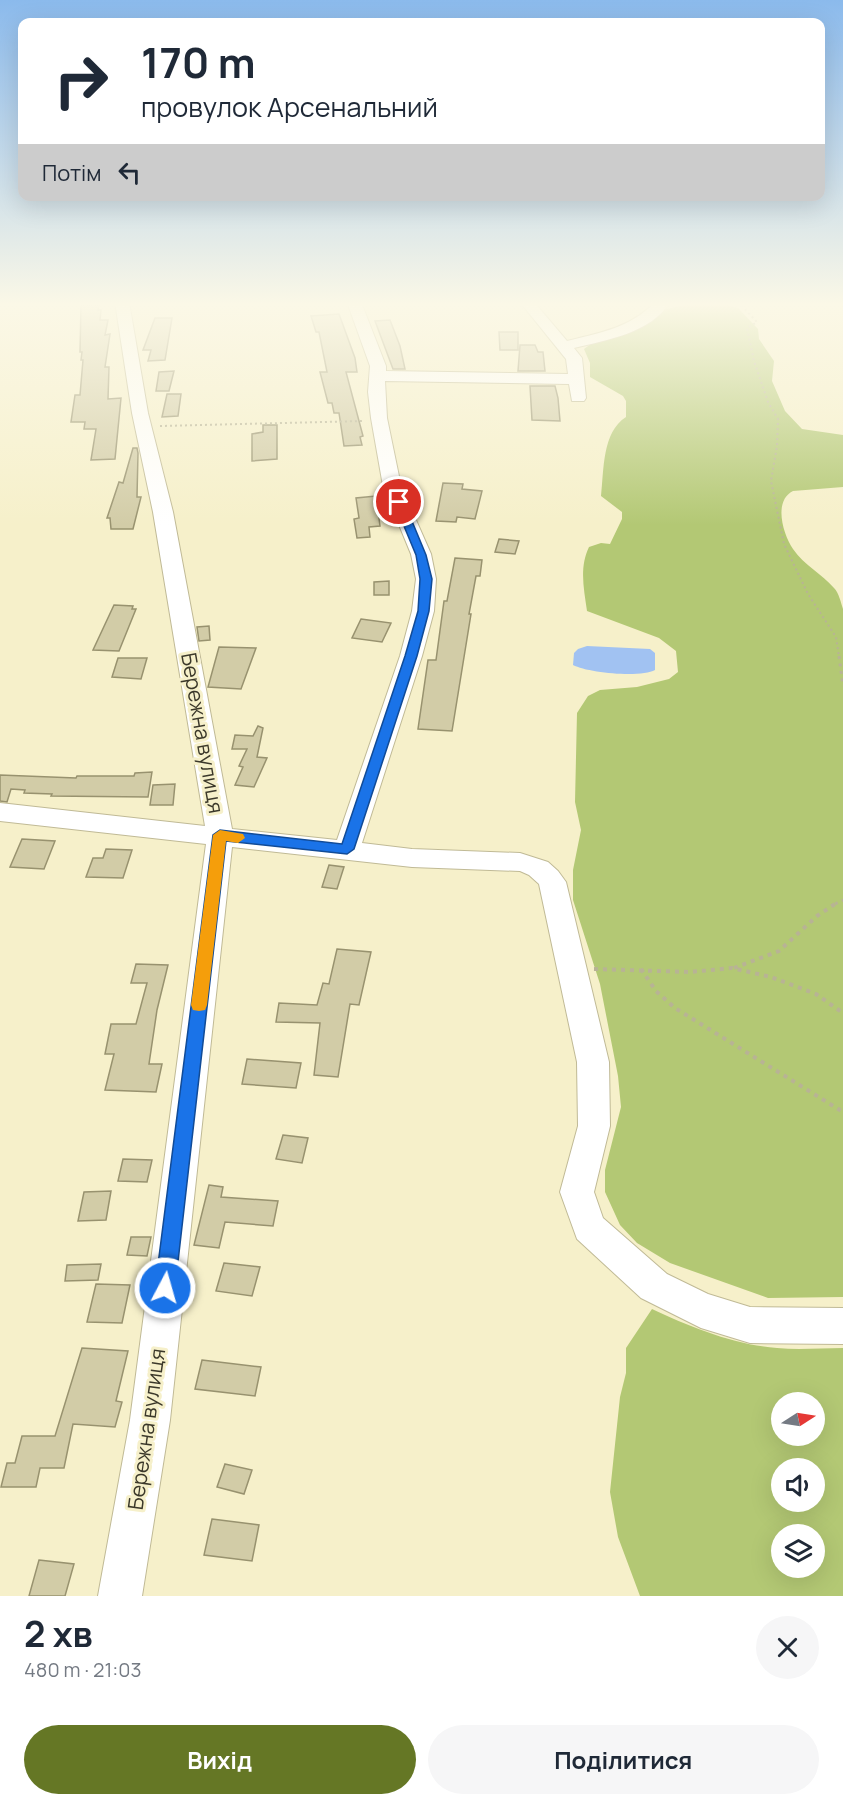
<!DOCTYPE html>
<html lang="uk">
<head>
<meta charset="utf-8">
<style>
  :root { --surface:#fff; --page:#f6f6f7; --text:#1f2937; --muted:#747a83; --accent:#657725 }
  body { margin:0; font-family:Manrope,sans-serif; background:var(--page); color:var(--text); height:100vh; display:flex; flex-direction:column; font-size:22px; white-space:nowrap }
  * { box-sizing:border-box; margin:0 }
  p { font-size:20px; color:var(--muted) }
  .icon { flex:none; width:33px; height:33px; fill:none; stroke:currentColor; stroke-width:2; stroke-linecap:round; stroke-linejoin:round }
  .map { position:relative; height:1596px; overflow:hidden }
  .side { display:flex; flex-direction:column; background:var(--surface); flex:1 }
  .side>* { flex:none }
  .top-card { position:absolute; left:18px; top:18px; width:807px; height:183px; border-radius:12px; box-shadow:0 6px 24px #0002; background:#fff; color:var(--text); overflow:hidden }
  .needle { width:39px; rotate:78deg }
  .tools { position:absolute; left:771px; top:1392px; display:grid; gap:12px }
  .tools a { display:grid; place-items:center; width:54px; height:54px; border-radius:50%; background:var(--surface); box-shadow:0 6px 24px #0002; font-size:30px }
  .pin { position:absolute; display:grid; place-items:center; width:51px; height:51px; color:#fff; margin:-26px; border:3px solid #fff; border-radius:50%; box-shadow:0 2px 6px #0007 }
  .me { position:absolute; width:66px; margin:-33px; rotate:6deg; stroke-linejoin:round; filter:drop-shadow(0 0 4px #0008) }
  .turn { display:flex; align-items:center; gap:21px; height:126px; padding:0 24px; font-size:27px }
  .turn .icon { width:78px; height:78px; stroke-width:2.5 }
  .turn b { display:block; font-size:42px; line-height:51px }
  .then { display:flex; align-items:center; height:57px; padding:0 24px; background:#0003; gap:12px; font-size:22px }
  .round { display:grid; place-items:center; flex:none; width:63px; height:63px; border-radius:32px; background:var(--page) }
  .headline { display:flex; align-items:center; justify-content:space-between; height:102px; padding:0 24px }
  h1 { font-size:36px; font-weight:700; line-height:45px }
  .action { display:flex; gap:12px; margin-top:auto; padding:12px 24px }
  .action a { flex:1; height:69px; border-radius:36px; background:var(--accent); color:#fff; font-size:24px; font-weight:700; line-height:69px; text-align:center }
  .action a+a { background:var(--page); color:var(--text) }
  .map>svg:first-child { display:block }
</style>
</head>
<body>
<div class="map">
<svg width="843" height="1596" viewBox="0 0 843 1596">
  <rect width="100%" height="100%" fill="#f6f0ca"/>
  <!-- green -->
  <path fill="#b3c874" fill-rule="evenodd" d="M718,302L738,308L758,329L759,339L774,361L772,381L785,411L802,429L843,435V487L793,491C773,501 783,534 793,549C804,565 822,574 834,588C839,593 841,603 843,609V1297L768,1298L670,1263L637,1243L620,1225L605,1192V1170L621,1107L618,1076L600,984L573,900V870L581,830L575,802L577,713L588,696L600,690L637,687L669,679L678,672L676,651L659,638L587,611C584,589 579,568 589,547L601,543L610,544L622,519V512L601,496C604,470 602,432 626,417V401L623,396L590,377V363L584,349L592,343L651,321L667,309L688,304Z
    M652,1309C690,1327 735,1345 777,1348C799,1350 821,1348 843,1348V1596H640L618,1537L610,1492L620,1397L626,1373V1348ZM782,1402H814V1436H782ZM782,1468H814V1502H782ZM782,1534H814V1568H782Z"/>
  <!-- water -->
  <path fill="#a1c2f2" d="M587,646L650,649L655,653V670C641,678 588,673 573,665L574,653L578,649Z"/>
  <!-- building -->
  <path fill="#d2cca7" stroke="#98926f" stroke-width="1.5" d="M81,305H99L98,310H101L100,320H108L105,335L110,334L105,367H109L108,399L121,398L115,459L91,460L96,429H84L85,422H71L75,395H80L83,360H81L82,352H80Z
    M339,314L355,358L357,372H346L363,436L360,437L362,445L344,446L339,413H334L332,403H328L320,372H327L319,332H316L311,316Z
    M155,318H172L165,360L148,361L151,350H143Z
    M390,320L400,346L405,369H393L375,321Z
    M499,332H518V350H500Z
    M520,345H535L538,352H543L545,371H518Z
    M174,371L169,391H156L159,372Z
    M530,386H555L558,398L560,421L532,420Z
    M167,394H181L178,416L162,417Z
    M263,425H277V459L252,461V434L263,432Z
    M133,448H137L138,453L137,497H141L133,529H111L110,518H107L119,482L123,483Z
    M443,483L463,484L462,489L482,491L475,519L457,517L456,522L436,521Z
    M376,496L380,526L369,527L370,537L357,538L354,519L359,518L356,498Z
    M499,539L519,541L515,554L495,552Z
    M455,558L482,560L480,576H476L469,614H471L452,731L418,729L428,660H436L444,601H447Z
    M389,581V595H374V582Z
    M114,605L133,606L132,609H136L119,651L93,650Z
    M361,619L391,623L382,642L352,638Z
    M209,626L210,640L199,641L197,627Z
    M219,647L256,648L241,689L208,687Z
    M118,658H147L141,679L112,677Z
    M258,726L263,728L257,757L267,758L254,787L235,785L243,767L239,766L247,749H232L235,735L253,736Z
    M152,772L148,797L51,796L52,794L24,793L25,790L11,789L7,802L0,801V775L76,778L77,776H134L135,773Z
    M175,784L173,805H150L153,785Z
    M22,839L55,841L44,869L10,867Z
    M106,849L132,850L123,878L86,877L93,858H103Z
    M329,865L344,867L337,889L322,887Z
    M337,949L371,952L359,1005L350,1004L338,1077L314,1075L320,1023L276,1022L279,1003L317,1005L323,983L329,984Z
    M136,964L168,965L157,1010L149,1064H162L156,1092L105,1090L114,1054H105L111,1024H136L147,983H131Z
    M247,1059L301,1063L296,1088L242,1084Z
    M283,1135L308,1138L302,1163L276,1159Z
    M123,1159L152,1160L147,1182L118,1181Z
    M209,1185L223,1187L221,1197L278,1201L273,1226L225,1222L219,1248L194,1245Z
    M111,1191L106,1220L78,1221L84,1192Z
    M131,1237H151L147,1256L127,1255Z
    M224,1263L260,1267L252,1296L216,1291Z
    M101,1264L98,1280L65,1281L67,1265Z
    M96,1284L130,1285L122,1323L87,1322Z
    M82,1348L128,1351L116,1401L122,1402L115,1427L73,1424L64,1468H40L36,1487H1L7,1463H15L22,1436H55Z
    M202,1360L261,1367L255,1396L195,1389Z
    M225,1464L252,1470L244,1494L217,1487Z
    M212,1519L259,1525L252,1561L204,1555Z
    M39,1560L74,1564L65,1596H29Z"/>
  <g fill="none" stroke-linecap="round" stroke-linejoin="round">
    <defs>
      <path id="minor" d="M115,302H129L148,413L173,512L232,829L337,840L400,656L412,611L416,579L411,554L383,486L371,418L368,392L370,366L347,302H361L386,366V371L568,374L566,359L520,302H534L567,341C600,333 632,327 655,302H670C651,333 607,340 574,348L582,358L586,398L584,401H572L569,384L385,381L387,418L401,486L431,554L436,579L434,611L422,656L362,843L412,849L520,853L548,862L558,871L566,882L609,1062L610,1126L594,1192L603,1218L667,1274L708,1294L750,1307L843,1308V1344L750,1343L701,1328L641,1298L577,1239L560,1192L578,1126L577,1062L539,884L529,875L520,871L412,867L232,847L170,1420L142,1596H98L130,1420L206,844L0,821V803L205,826L153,512L132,413Z"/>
    </defs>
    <!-- minor casing -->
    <use href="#minor" stroke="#c0ba96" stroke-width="2"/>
    <!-- path-far2 -->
    <path stroke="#b8b395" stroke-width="2" stroke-dasharray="2 3" stroke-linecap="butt" d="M738,302L757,322L747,328L754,361L768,402L778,419L777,446L771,481L784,544L808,594L836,637L839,657
      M160,426L364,421"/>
    <!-- path-far1 -->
    <path stroke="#b8b395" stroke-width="3" stroke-dasharray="3 4.5" stroke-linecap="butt" d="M839,656L843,686
      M835,904L843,900"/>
    <!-- path -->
    <path stroke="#b8b395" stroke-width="4" stroke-dasharray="4 5" stroke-linecap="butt" d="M734,968L779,951L817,916L838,902
      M594,969L690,972L732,968L771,977L816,994L843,1013
      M641,969L656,991L675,1008L843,1112"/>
    <!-- minor -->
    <use href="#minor" fill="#fff" fill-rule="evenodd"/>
  </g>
  <!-- sky -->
  <linearGradient id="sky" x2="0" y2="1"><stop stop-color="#8bbaec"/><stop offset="0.58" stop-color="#fbf8e7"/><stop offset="1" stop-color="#fbf8e7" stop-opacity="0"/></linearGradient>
  <rect width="843" height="525" fill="url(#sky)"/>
  <!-- route -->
  <path fill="#1a73e8" stroke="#114b97" stroke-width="1.5" d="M395,499L404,502L426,555L432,579L429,611L417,656L354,849L347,854L226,841L175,1288L172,1295L165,1298L158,1295L155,1288L213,835L220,830L342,844L405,656L418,611L420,579L416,555L394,502Z"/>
  <!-- slow -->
  <path fill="#f59e0b" d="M220,830L243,834L245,838L238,843L226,841L207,1005L205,1010L199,1011L193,1010L191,1005L213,835Z"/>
  <g text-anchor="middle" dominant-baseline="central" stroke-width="6" stroke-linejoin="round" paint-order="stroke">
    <!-- street labels -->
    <g font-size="21" fill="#3b382a" stroke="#f6f0ca">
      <text transform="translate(203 733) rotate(80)">Бережна вулиця</text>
      <text transform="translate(146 1429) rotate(-82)">Бережна вулиця</text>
    </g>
  </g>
</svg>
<div class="tools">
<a><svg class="needle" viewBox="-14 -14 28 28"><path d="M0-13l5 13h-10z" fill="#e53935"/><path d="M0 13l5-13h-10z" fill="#747a83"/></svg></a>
<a><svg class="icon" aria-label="sound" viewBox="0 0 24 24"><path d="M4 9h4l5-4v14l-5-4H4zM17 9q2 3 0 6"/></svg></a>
<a><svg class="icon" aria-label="layers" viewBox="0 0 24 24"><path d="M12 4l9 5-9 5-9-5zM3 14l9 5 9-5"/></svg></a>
</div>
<div class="pin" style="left:399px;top:502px;background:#d93025"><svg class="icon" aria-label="arrive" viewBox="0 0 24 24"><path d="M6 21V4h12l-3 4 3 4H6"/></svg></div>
<svg class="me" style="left:165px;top:1288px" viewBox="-20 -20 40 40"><circle r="17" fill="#1a73e8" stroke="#fff" stroke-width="3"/><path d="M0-11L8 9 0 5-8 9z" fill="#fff"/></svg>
<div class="top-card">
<div class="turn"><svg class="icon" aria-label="right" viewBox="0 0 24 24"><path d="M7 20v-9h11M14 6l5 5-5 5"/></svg><div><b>170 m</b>провулок Арсенальний</div></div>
<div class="then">Потім<svg class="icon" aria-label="left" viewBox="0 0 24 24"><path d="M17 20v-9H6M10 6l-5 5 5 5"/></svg></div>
</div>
</div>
<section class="side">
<div class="headline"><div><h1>2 хв</h1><p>480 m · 21:03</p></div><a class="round"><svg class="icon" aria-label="close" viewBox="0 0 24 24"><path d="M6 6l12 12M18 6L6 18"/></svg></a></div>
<div class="action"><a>Вихід</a><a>Поділитися</a></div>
</section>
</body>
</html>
